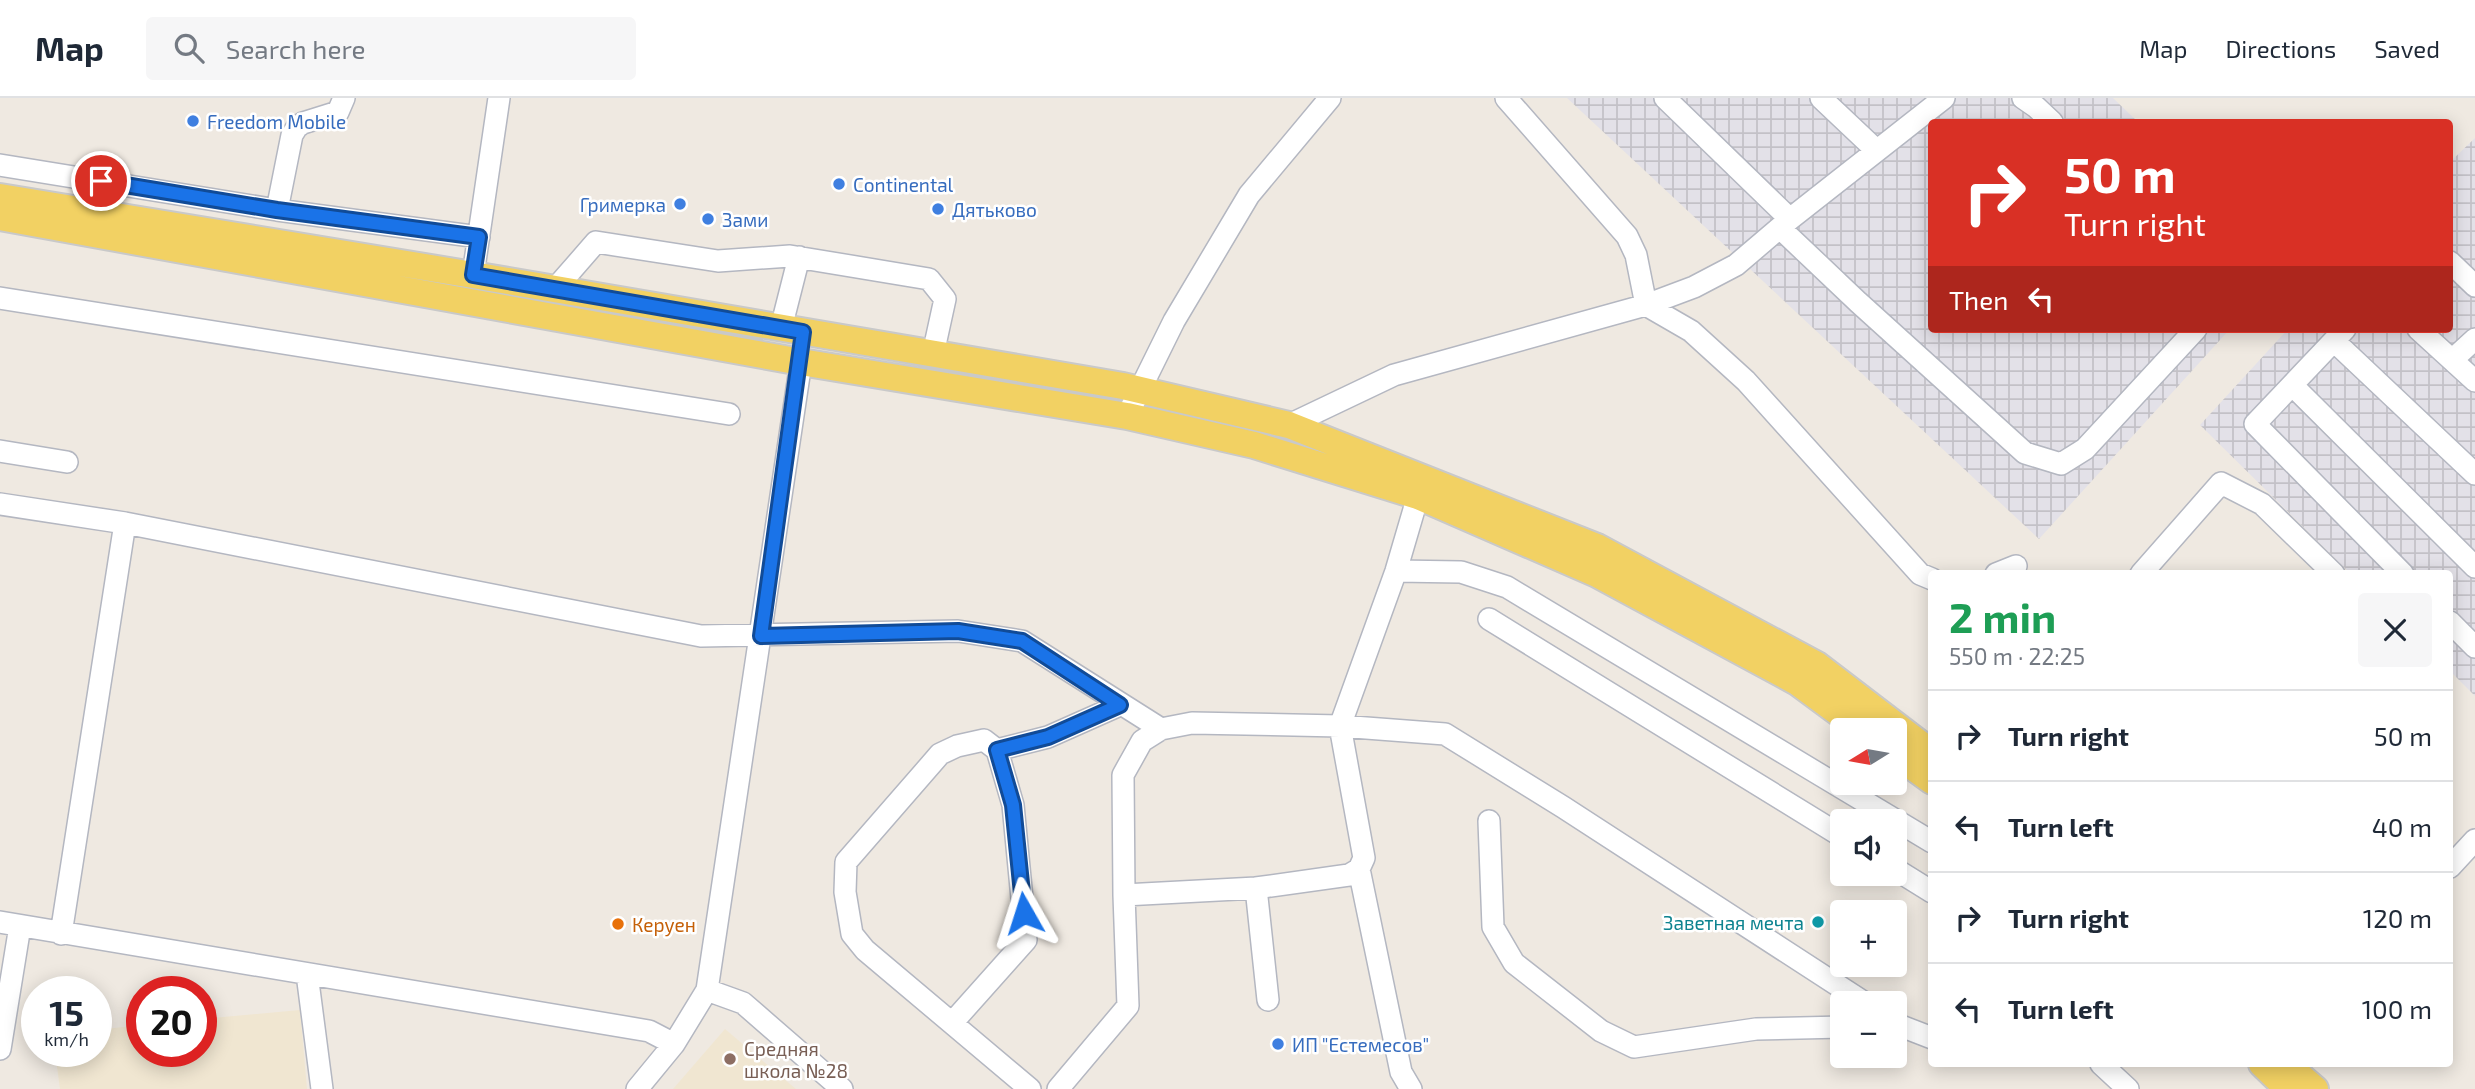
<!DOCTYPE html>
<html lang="en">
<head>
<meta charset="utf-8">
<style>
  :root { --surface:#fff; --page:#f6f6f7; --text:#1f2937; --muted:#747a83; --line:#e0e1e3 }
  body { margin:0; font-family:"Exo 2",sans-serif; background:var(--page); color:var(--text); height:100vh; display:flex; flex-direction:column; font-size:26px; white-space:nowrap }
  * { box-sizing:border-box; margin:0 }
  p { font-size:23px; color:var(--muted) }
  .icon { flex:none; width:38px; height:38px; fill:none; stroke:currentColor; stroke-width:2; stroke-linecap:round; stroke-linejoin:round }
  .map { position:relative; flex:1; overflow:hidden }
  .drawer { position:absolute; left:1928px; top:472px; width:525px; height:497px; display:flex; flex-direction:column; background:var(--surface); border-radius:7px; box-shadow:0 4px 18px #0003 }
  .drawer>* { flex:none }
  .guide { position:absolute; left:1928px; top:21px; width:525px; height:214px; border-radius:7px; box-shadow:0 4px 18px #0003; background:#d93025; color:#fff; overflow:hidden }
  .needle { width:46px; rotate:259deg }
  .buttons { position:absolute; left:1830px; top:620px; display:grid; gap:14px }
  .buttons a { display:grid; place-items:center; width:77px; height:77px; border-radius:7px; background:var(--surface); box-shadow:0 4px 18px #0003; font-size:35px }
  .speed { position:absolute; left:21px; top:878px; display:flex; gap:14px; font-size:35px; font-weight:700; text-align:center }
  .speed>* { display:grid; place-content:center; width:91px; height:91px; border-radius:50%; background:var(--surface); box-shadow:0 4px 18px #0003; line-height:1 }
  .speed small { font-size:18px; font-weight:400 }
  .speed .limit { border:10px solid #d22; background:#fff; color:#111 }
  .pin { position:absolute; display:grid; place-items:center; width:60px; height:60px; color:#fff; margin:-30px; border:4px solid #fff; border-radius:50%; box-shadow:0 2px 7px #0007 }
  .me { position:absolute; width:77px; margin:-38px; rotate:354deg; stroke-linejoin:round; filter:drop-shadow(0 0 5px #0008) }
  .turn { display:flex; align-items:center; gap:24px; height:147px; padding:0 21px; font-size:32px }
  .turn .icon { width:91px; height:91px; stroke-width:2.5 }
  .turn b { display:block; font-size:49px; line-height:60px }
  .then { display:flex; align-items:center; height:66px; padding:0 21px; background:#0003; gap:14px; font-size:26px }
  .round { display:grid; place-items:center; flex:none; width:74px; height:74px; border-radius:7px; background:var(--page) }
  .head { display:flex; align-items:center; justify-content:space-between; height:119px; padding:0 21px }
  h1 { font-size:42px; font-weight:700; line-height:52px; color:#1e9e55 }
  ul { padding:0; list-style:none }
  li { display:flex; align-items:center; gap:21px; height:91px; padding:0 21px; border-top:2px solid var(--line) }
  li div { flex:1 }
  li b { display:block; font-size:26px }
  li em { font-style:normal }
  header { display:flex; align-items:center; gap:42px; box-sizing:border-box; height:98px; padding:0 35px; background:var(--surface); border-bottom:2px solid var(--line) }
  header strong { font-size:33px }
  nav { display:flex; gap:38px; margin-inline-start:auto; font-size:24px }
  .search { width:490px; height:63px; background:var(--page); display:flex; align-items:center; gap:18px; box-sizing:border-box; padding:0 24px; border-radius:7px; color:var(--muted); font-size:26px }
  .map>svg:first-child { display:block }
</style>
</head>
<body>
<header>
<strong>Map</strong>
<div class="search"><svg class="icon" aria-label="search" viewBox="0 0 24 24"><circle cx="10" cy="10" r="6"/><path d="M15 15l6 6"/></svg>Search here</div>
<nav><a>Map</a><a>Directions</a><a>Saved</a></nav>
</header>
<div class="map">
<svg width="2475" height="991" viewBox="0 0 2475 991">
  <defs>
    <pattern id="industrial-grid" width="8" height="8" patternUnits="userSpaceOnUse" patternTransform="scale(1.75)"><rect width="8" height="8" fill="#e3e1e8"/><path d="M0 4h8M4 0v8" fill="none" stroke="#c3c1c7"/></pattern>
  </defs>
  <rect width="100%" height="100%" fill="#efe9e1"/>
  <!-- industrial -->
  <path fill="url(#industrial-grid)" d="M1567,0H2113L2138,24H1932V231H2230L2039,441Z
    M2475,40V598L2450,573V476H2351L2200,327L2288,231H2450V64Z"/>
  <!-- education -->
  <path fill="#f0e6d1" d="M300,912L307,991H60L55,954H96V932L142,927V954H201V921Z
    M725,931L796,991H673Z"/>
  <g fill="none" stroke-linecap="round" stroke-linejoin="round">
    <defs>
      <path id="minor" d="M1506,0L1627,138L1636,157L1646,207L1691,233L1746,283L1920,476L1932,481
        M1665,0L1790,121
        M1821,0L1876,52
        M2023,0L2036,9L2052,24
        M0,67L277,112L479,139
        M277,112L292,37L297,29L303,25L338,14L344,0
        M1780,130L1858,204L2025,355L2061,366L2085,351L2196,231
        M2450,164L2475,188
        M473,177L499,0
        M555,191L596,144L718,163L790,158L929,181L945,201L933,256
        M0,200L729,316
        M781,230L799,159
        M2345,231L2255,326L2403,476
        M2418,231L2475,283
        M2334,243L2475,376
        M2452,262L2475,241
        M2292,287L2475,469
        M1127,318L1174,223L1249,97L1330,0
        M1289,327L1394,277L1646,207L1694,189L1736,167L1790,121L1944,0
        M0,353L67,364
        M0,406L125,425L701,538L958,533L1022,543L1161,631
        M1396,473L1461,474L1507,489L1932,744
        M1996,476L2016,468
        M2141,476L2221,385L2262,406L2334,476
        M1489,521L1843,739
        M2450,524L2475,549
        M997,652L1048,639L1120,607
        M1489,723L1493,829L1514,865L1601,933L1634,949L1756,931L1843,929
        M2450,769L2475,742
        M1359,771L1401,974L1411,991
        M1895,771L1932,794
        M1256,790L1349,777L1359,771L1364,760L1340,628L1445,636L1563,709L1865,905
        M1124,797L1256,790L1268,902
        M0,824L649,933L674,946
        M61,836L125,425
        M307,876L322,991
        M707,892L743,905L842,991
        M952,925L1026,842L1013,707L997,652L984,642L957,648L940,656L846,764L845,794L852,836L865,852L1030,991
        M1895,928H1901L1932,940
        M0,951L20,828
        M2101,966L2128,991
        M637,991L674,946L707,892L801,264
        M1058,991L1128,908L1124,797L1123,677L1142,643L1161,631L1192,625L1340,628L1396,473L1418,398"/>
      <path id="major" d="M0,99L473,177L1123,288L1289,327L1597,449L1817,567L1932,655
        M0,119L801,264L1127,318L1254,347L1418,398L1597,476L1797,584L1862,632
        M1895,656L1932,683
        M2262,966L2288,991
        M2286,966L2315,991"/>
    </defs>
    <!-- minor casing -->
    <use href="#minor" stroke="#b4b7c1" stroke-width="24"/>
    <!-- major casing -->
    <use href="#major" stroke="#c9c9c9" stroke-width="30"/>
    <!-- minor -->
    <use href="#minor" stroke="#fff" stroke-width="21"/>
    <!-- major -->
    <use href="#major" stroke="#f2d163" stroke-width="26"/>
  </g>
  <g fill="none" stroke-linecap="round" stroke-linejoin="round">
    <defs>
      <path id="route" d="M101,83L277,112L479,139L473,177L803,234L761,538L958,533L1022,543L1120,607L1048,639L997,652L1013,707L1024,815"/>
    </defs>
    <!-- route casing -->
    <use href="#route" stroke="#114b97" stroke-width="18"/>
    <!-- route -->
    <use href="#route" stroke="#1a73e8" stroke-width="12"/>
  </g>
  <!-- markers -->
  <g fill="#3f7fe0" stroke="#fff" stroke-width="2.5">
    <circle cx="193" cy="23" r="7"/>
    <circle cx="839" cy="86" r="7"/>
    <circle cx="680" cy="106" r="7"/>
    <circle cx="938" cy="111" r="7"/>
    <circle cx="708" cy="121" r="7"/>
    <circle cx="1278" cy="946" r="7"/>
  </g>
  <circle fill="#0f9aa8" stroke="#fff" stroke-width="2.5" cx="1818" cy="824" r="7"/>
  <circle fill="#e8710a" stroke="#fff" stroke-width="2.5" cx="618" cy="826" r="7"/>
  <circle fill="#8d6e63" stroke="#fff" stroke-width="2.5" cx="730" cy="961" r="7"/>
  <g text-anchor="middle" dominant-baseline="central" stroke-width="5" stroke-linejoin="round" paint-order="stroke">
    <!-- shop labels -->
    <g font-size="19" fill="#366cbe" stroke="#fff" text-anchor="start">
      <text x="207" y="23">Freedom Mobile</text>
      <text x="853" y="86">Continental</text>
      <text x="666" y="106" text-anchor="end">Гримерка</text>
      <text x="952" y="111">Дятьково</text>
      <text x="722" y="121">Зами</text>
      <text x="1292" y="946">ИП "Естемесов"</text>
    </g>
    <!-- culture labels -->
    <g font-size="19" fill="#0d838f" stroke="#fff" text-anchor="end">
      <text x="1804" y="824">Заветная мечта</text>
    </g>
    <!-- food labels -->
    <g font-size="19" fill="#c56008" stroke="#fff" text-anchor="start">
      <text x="632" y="826">Керуен</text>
    </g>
    <!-- education labels -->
    <g font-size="19" fill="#785e54" stroke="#fff" text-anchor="start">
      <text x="744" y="950">Средняя<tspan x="744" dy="22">школа №28</tspan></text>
    </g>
  </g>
</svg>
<div class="buttons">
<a><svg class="needle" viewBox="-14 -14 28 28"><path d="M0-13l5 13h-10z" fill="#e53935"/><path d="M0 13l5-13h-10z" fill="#747a83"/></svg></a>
<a><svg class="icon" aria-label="sound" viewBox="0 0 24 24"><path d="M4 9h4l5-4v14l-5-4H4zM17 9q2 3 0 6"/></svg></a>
<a>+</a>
<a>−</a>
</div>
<div class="speed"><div>15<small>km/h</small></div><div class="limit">20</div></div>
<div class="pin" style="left:101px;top:83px;background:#d93025"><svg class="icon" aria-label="arrive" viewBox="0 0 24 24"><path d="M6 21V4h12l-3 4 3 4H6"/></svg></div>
<svg class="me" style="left:1024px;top:815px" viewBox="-20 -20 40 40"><path d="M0-17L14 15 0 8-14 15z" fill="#1a73e8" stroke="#fff" stroke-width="4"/></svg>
<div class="guide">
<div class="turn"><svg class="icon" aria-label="right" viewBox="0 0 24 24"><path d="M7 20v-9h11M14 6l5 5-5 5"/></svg><div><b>50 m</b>Turn right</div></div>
<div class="then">Then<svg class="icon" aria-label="left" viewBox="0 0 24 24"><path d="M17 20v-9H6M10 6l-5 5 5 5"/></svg></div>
</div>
<section class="drawer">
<div class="head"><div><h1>2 min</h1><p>550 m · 22:25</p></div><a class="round"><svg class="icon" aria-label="close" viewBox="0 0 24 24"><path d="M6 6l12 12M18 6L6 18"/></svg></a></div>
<ul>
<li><svg class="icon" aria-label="right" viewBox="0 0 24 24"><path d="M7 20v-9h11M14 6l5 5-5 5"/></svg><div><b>Turn right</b></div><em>50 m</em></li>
<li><svg class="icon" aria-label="left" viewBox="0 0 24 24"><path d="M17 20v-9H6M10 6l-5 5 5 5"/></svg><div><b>Turn left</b></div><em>40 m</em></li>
<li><svg class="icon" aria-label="right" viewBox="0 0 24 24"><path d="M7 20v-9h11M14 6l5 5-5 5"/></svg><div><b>Turn right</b></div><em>120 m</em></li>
<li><svg class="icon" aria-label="left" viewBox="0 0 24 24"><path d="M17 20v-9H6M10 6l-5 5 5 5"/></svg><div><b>Turn left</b></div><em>100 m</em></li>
</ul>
</section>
</div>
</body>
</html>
